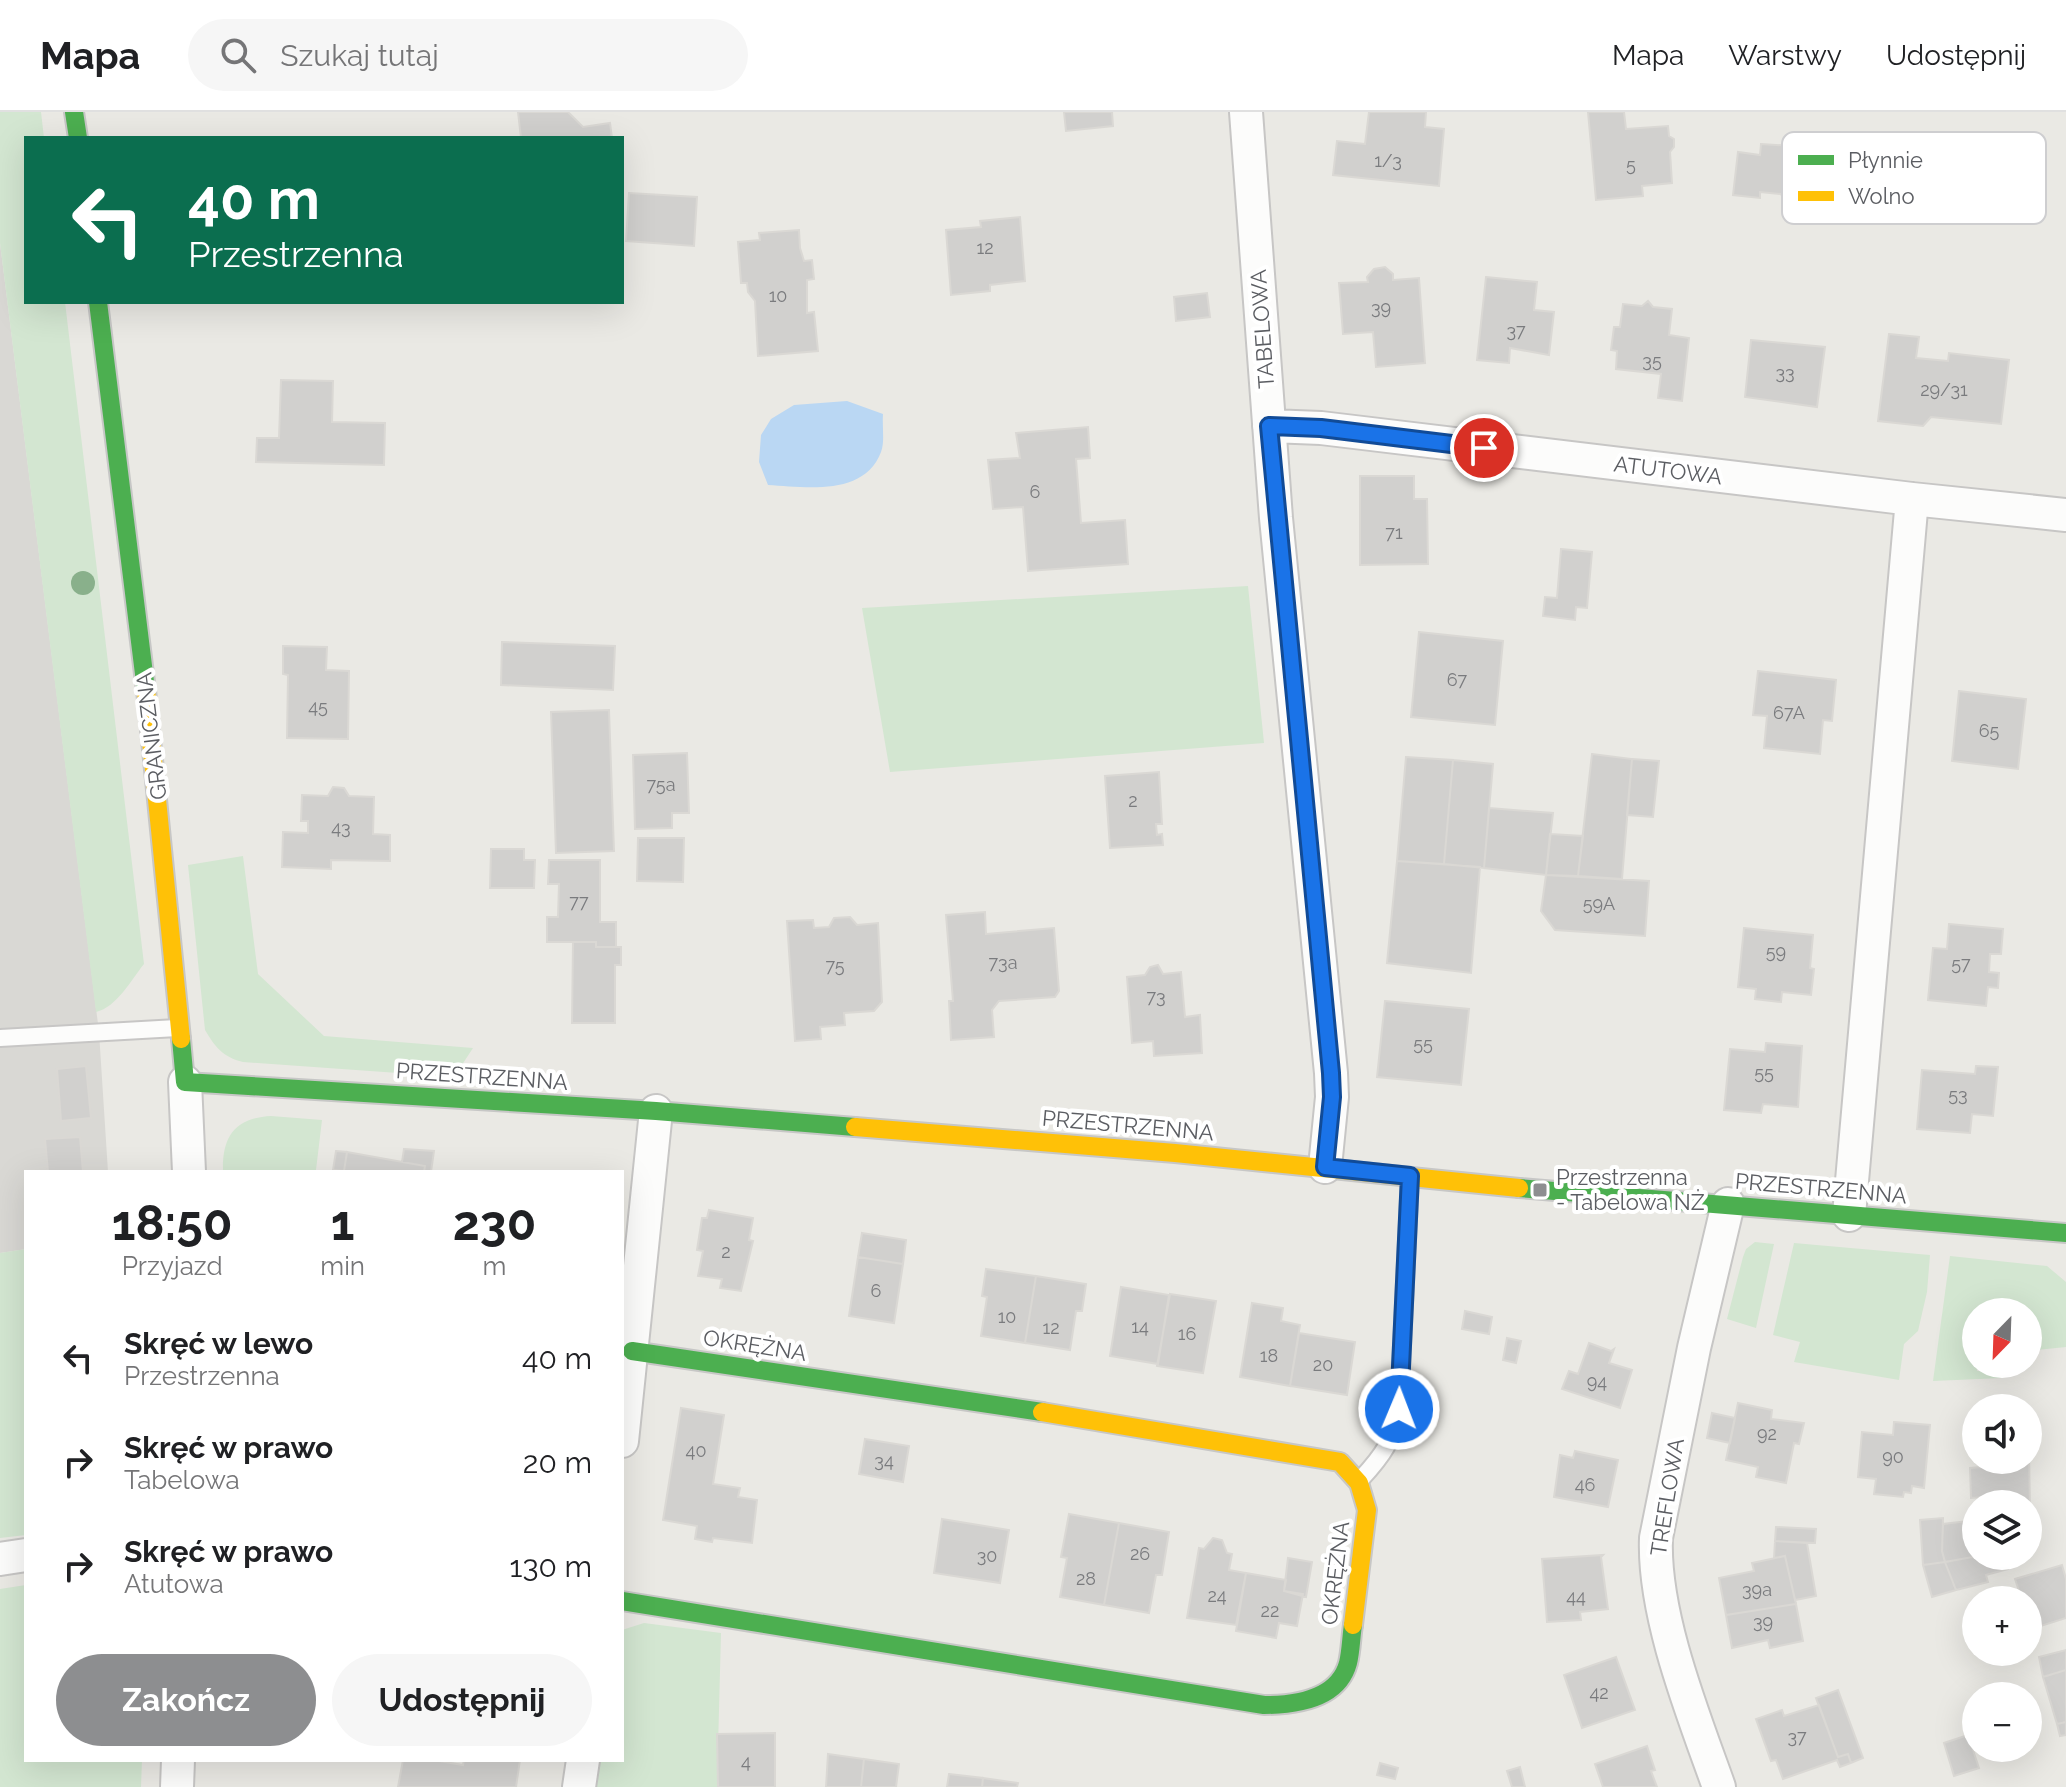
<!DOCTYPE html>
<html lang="pl">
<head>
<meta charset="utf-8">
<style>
  :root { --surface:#fff; --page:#f6f6f6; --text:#202124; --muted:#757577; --line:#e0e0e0; --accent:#8d8e90 }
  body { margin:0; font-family:Raleway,sans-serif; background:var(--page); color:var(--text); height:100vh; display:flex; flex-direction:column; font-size:30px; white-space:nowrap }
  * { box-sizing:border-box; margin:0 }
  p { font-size:26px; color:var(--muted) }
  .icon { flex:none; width:44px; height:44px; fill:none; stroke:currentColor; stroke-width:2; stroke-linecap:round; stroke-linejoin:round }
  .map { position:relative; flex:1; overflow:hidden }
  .drawer { position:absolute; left:24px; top:1058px; width:600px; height:592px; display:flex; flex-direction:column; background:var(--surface); border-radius:0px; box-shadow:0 8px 32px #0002 }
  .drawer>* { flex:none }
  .banner { position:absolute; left:24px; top:24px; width:600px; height:168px; border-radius:0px; box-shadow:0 8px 32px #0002; background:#0b6e4f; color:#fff; overflow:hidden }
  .needle { width:52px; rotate:203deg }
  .controls { position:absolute; left:1962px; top:1186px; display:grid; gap:16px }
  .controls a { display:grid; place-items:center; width:80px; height:80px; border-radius:50%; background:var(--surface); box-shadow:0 8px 32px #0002; font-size:40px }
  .pin { position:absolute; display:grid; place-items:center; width:68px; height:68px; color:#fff; margin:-34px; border:4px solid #fff; border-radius:50%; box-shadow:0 2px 8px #0007 }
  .me { position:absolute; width:88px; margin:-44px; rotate:1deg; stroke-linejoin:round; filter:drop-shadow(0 0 6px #0008) }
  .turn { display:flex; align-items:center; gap:28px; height:168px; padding:0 32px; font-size:36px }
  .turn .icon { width:104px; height:104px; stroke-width:2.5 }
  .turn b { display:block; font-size:56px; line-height:68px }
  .eta { display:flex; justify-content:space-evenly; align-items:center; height:136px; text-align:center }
  .eta b { font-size:48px; font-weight:700; line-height:56px }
  .action { display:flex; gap:16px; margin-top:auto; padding:16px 32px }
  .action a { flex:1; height:92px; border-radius:48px; background:var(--accent); color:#fff; font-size:32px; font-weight:700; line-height:92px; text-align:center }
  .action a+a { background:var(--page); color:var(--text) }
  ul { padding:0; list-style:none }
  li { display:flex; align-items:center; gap:24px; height:104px; padding:0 32px }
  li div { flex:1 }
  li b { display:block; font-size:30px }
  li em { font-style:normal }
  header { display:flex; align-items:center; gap:48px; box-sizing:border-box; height:112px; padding:0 40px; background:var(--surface); border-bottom:2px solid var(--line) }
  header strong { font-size:38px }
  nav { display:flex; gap:44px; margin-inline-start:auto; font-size:28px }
  .search { width:560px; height:72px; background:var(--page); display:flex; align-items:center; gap:20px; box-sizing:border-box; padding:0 28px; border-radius:44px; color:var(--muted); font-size:30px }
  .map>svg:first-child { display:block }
</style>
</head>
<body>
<header>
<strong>Mapa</strong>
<div class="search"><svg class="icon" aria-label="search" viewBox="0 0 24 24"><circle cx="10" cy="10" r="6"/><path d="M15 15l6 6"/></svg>Szukaj tutaj</div>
<nav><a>Mapa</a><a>Warstwy</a><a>Udostępnij</a></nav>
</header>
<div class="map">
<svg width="2066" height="1675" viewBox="0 0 2066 1675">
  <rect width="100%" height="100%" fill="#eae9e4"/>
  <!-- industrial -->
  <path fill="#d9d8d4" d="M0,131L99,920L108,1060H26V1137L0,1141Z"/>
  <!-- green -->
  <path fill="#d3e6d1" d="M0,0H41L44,26H26V190H65L144,852C131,868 117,895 96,900L0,131Z
    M1248,474L1264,631L890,660L862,496Z
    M243,744L258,862L324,924L473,936L454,965L243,950C223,945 215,935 205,918L188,753Z
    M271,1004L322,1008L316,1058L223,1060C222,1025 234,1006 271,1004Z
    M1755,1130L1774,1132L1756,1216L1727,1207L1743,1145L1746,1137Z
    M1794,1131L1930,1143L1927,1180L1918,1219L1904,1232L1899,1268L1794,1250L1800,1230L1773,1223Z
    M26,1137V1423L0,1426V1141Z
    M1950,1144L2047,1154L2066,1170V1235L2028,1239V1200H1976L1977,1259H2004L2002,1266L1933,1269Z
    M26,1473V1648H142L141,1675H0V1477Z
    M644,1511L721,1521L717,1675H590L593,1648H622V1518Z"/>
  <!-- water -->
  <path fill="#bad7f3" d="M847,289L883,302C882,314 885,330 881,340C864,385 805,375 768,373L759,350L761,323L771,307L794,293Z"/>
  <!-- building -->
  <path fill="#d1d0ce" stroke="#dad8d4" stroke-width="2" d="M518,0H568L583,15L610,11L612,26H521Z
    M1064,0H1112L1113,14L1066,19Z
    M1369,0H1426L1425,15L1444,17L1439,74L1333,63L1337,29L1365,32Z
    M1588,0H1624L1626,17L1668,14L1669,24L1674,27V35L1670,40L1672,71L1642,74L1643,84L1596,88Z
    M1761,32L1811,35V38L1835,41L1830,88L1805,85L1797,95L1787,94L1781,82L1760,80V86L1733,83L1738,40L1760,43Z
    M629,81L697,85L694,134L626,129Z
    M1020,105L1025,169L990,173V179L951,183L946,118L981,115L980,109Z
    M799,118L800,136L804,149L812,148L814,167L807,168V201L814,200L818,239L758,244L755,189L748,180L747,171H741L738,130L760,128L759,121Z
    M1385,155L1393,162V168L1419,166L1425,251L1376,255L1373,220L1343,222L1339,171L1368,170L1367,165L1374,157Z
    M1486,165L1537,170L1534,198L1554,200L1549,243L1510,236L1509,251L1477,248Z
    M1207,181L1210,205L1176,209L1174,185Z
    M1648,189L1653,195L1672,197L1669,223L1689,226L1682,289L1658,286L1661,262L1616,257L1617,239L1611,238L1614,215H1620L1623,192L1642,194Z
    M1889,222L1919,225L1916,246L1948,249L1949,241L2009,248L2001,312L1931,305L1923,314L1878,309Z
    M1751,228L1825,235L1817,295L1745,285Z
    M281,268L333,269L332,310L385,311L384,353L256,350L257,326H279Z
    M1088,315L1090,346L1076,347L1081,411L1125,408L1128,452L1028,459L1023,395L993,397L988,348L1020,346L1016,321Z
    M1360,364H1414V387H1427L1428,452L1360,453Z
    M1561,437L1592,440L1587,496L1576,495L1575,508L1543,504L1545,485L1557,486Z
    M1419,520L1503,529L1495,613L1411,605Z
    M502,530L615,534L613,578L501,573Z
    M283,534L327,535L326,558L349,559L348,627L287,626L288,563L283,562Z
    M1758,559L1836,568L1832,609L1823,608L1820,642L1764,636L1767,604L1753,603Z
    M1959,579L2026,587L2018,657L1952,649Z
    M609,598L614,739L556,741L551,600Z
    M687,641L689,701H672V716L635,717L633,643Z
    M1592,642L1632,647L1622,767L1578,764Z
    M1406,645L1453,648L1444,752L1397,749Z
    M1632,647L1659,649L1653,705L1627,703Z
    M1453,648L1493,652L1484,756L1444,752Z
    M1159,660L1162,712H1156L1157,723L1162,722L1163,733L1110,736L1105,664Z
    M333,675L344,676L349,684L374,685L373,722L390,723V749L331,748V757L282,755L283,720L308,721V709H301L302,683L328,684Z
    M1489,696L1553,701L1546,763L1484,756Z
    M1550,722L1583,724L1578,764L1546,763Z
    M638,726H684L683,770L637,769Z
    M491,737H524V748H535L534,776H490Z
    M549,748H600V810H616V835H596V830H547V805H558L559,772H548Z
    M1397,749L1480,755L1471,861L1387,851Z
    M1546,763L1649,769L1645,824L1555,818L1541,799Z
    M985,800L986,822L1054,816L1059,879L1055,885L999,889L992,898L994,925L951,928L949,889H953L946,803Z
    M850,805L857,813L878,811L882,890L874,899L844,901L845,913L820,915L821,927L795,929L787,809L813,808L814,816L829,815L834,806Z
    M1949,812L2003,817L2001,842H1990L1989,860L1999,861L1998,876L1988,875L1986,894L1928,888L1933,836L1947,837Z
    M1744,816L1813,823L1810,856L1814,857L1811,883L1782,880L1781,890L1755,887L1756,877L1738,875Z
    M573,830H596V835H621V853H615V911H572Z
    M1158,853L1163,862L1181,860L1185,905L1200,903L1202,941L1154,944L1153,929L1132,931L1127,865L1145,863L1150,855Z
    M1385,889L1469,897L1461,973L1377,965Z
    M1766,931L1802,934L1798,995L1763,992L1761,1001L1724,998L1730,937L1765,940Z
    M86,954L91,1006L61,1009L57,957Z
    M1976,954L1998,955L1993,1004L1972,1002L1970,1021L1917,1017L1922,958L1975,962Z
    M80,1025L83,1060H48L45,1027Z
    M404,1037L434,1039L431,1060H424L425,1054L402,1050Z
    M336,1039L347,1040L344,1059L333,1058Z
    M347,1040L425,1054L424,1060H333V1058L344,1059Z
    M709,1098L753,1106L749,1128L753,1129L741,1179L720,1176L722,1167L698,1164L703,1139L697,1138L702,1106H707Z
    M862,1121L906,1128L903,1152L858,1145Z
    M858,1145L903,1152L894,1211L849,1204Z
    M986,1157L1036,1164L1025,1231L981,1224L987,1185L982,1184Z
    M1036,1164L1086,1172L1082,1199H1076L1070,1238L1025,1231Z
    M1121,1175L1169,1183L1158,1252L1110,1244Z
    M1170,1182L1216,1189L1203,1261L1157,1254Z
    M1252,1191L1283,1196L1281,1209L1300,1213L1290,1274L1240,1265Z
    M1465,1199L1492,1205L1489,1222L1462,1217Z
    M1299,1221L1355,1230L1347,1283L1290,1274Z
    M1507,1226L1521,1229L1516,1251L1503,1248Z
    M1589,1231L1611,1239L1614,1237L1609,1251L1632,1258L1620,1296L1562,1277L1569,1259L1578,1262Z
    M1738,1291L1772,1298L1771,1307L1804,1311L1799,1332L1794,1331L1786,1371L1756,1365L1758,1355L1726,1348Z
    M681,1296L724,1303L713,1372L740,1376L738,1385L757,1388L752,1431L713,1426L712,1430L695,1427L697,1414L663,1408Z
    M1712,1301L1735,1306L1730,1331L1707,1326Z
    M1894,1310L1930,1313L1924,1376L1912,1374L1911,1381L1904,1380L1903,1385L1874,1382L1876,1367L1858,1365L1862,1320L1893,1323Z
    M865,1327L909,1334L903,1370L859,1362Z
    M2029,1337L2030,1399H2028V1392H1983V1385L1971,1386L1970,1356L1982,1355V1348H2028Z
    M1575,1339L1618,1348L1608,1395L1554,1385L1560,1343L1573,1346Z
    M1069,1402L1119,1411L1104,1493L1060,1485L1067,1446L1061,1445Z
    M1943,1406L1942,1439L1945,1450L1923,1453L1920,1408Z
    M942,1407L1009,1418L1000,1471L934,1461Z
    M1976,1408L1978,1444L1945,1450L1942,1439L1943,1412Z
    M1119,1411L1169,1420L1162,1463H1156L1149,1501L1104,1493Z
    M1776,1415L1816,1417L1815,1431L1775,1429Z
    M1213,1426L1222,1428L1227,1441L1232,1442L1229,1458L1246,1461L1236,1513L1187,1506L1199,1436L1204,1437Z
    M1775,1429L1807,1431L1816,1484L1795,1488L1785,1444L1774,1446Z
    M1603,1443L1601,1445L1608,1497L1580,1500L1581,1508L1547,1510L1542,1447Z
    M1785,1444L1796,1492L1726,1503L1719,1466L1754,1459L1752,1451Z
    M1978,1444H2004L2008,1457L1986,1463L1988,1470L1956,1478L1945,1450Z
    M1288,1446L1312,1450L1306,1485L1284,1479Z
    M1945,1450L1956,1478L1932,1485L1923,1453Z
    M2062,1453L2066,1467V1506L2031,1517L2028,1488H2022L2015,1467Z
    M1246,1461L1286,1468L1284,1479L1303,1482L1297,1514L1279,1511L1276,1526L1236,1519Z
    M1796,1492L1803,1529L1770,1536L1768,1528L1732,1536L1726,1503Z
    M2066,1538V1558L2043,1565L2039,1545Z
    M1616,1545L1635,1598L1582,1616L1564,1563Z
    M2066,1558V1610L2057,1612L2043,1565Z
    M1838,1578L1863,1646L1851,1651L1848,1642L1838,1645L1816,1586Z
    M1819,1593L1838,1645L1848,1642L1851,1651L1840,1655L1837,1648L1783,1667L1776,1648L1771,1649L1756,1607L1782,1598L1784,1604Z
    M2066,1610V1623L2060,1624L2057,1612Z
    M775,1621V1675H718L717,1622Z
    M1968,1623L1979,1656L1954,1664L1944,1631Z
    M1647,1634L1655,1658L1651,1659L1657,1675H1603L1595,1652Z
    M828,1642L864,1647L861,1675H826Z
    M864,1647L899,1652L896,1675H861Z
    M403,1648H433L463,1653L464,1648H520L516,1675H398Z
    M1380,1651L1398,1656L1395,1667L1377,1663Z
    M1520,1655L1525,1675H1512L1507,1659Z
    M949,1662L983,1666L982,1675H947Z
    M983,1666L1018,1671L1017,1675H982Z"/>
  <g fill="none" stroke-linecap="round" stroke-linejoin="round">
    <defs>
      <path id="lane" d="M0,926L177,916
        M1361,1367C1384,1342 1392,1330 1399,1297L1410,1066"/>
      <path id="street" d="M1246,0L1276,406L1331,961L1332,985L1325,1055
        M1269,314L1321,316L1912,387L2066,403
        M185,970L189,1060
        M1849,1103L1912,387
        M622,1329L656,999
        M0,1447L26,1443
        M177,1675L178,1648
        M579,1675L583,1648
        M1719,1675C1693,1602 1653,1503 1656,1426L1694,1236L1728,1092"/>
      <path id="fast" d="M74,0L78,26
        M98,190L146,578
        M181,927L185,970L656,999L855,1015
        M1519,1076L2066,1121
        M632,1239L1042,1300
        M622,1489L1264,1593C1295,1593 1338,1588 1348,1551C1351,1539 1351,1525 1353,1513"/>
      <path id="slow" d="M146,578L181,927
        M855,1015L1175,1041L1519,1076
        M1042,1300L1340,1350L1359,1371L1367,1398L1353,1513"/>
    </defs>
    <!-- lane casing -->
    <use href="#lane" stroke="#c7c6c5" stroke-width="20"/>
    <!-- street casing -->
    <use href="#street" stroke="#c7c6c5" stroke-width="36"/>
    <!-- fast casing -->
    <use href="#fast" stroke="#c7c7c6" stroke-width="22"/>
    <!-- slow casing -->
    <use href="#slow" stroke="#c7c7c6" stroke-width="22"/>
    <!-- lane -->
    <use href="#lane" stroke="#fcfcfb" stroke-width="16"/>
    <!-- street -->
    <use href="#street" stroke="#fcfcfb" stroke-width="32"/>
    <!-- fast -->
    <use href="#fast" stroke="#4caf50" stroke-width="18"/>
    <!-- slow -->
    <use href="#slow" stroke="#ffc107" stroke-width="18"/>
  </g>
  <!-- trees -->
  <circle fill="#89b08b" cx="83" cy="471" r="12"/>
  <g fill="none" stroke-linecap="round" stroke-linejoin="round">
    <defs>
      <path id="route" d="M1399,1297L1410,1064L1325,1055L1332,985L1331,961L1269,314L1321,316L1484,336"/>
    </defs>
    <!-- route casing -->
    <use href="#route" stroke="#114b97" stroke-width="20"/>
    <!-- route -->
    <use href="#route" stroke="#1a73e8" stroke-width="14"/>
  </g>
  <!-- markers -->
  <rect fill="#8d8e90" stroke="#fff" stroke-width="3" x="1532" y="1070" width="16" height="16" rx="4"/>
  <g text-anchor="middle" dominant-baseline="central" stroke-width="8" stroke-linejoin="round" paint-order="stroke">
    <!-- number labels -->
    <g font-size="18" fill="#7a7b7e">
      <text x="1388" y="48">1/3</text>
      <text x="1631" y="52">5</text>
      <text x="985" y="135">12</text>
      <text x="778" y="183">10</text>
      <text x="1381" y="195">39</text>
      <text x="1516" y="218">37</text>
      <text x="1652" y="248">35</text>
      <text x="1785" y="260">33</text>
      <text x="1944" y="277">29/31</text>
      <text x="1035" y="379">6</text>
      <text x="1394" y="420">71</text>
      <text x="1457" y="567">67</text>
      <text x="318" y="594">45</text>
      <text x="1789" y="600">67A</text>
      <text x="1989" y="618">65</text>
      <text x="661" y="672">75a</text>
      <text x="1133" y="688">2</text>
      <text x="341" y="715">43</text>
      <text x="579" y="789">77</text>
      <text x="1599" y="791">59A</text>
      <text x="1776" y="839">59</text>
      <text x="1003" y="850">73a</text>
      <text x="1961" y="851">57</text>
      <text x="835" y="853">75</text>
      <text x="1156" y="884">73</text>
      <text x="1423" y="931">55</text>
      <text x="1764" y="960">55</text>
      <text x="1958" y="982">53</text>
      <text x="726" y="1139">2</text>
      <text x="876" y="1178">6</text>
      <text x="1007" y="1204">10</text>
      <text x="1140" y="1214">14</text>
      <text x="1051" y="1215">12</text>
      <text x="1187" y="1221">16</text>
      <text x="1269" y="1243">18</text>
      <text x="1323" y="1252">20</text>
      <text x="1597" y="1269">94</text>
      <text x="1767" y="1321">92</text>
      <text x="696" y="1338">40</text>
      <text x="1893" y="1344">90</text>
      <text x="884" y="1348">34</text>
      <text x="1585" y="1372">46</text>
      <text x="1140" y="1441">26</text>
      <text x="987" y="1443">30</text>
      <text x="1086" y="1466">28</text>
      <text x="1757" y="1477">39a</text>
      <text x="1217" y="1483">24</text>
      <text x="1576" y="1484">44</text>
      <text x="1270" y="1498">22</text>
      <text x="1763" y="1509">39</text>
      <text x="1599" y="1580">42</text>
      <text x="1797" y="1624">37</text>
      <text x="746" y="1649">4</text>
    </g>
    <!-- street labels -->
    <g font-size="22" fill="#5b5d62" stroke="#fff">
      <text transform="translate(1262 217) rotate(-94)">TABELOWA</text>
      <text transform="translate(1668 358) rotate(7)">ATUTOWA</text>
      <text transform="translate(151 624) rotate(-97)">GRANICZNA</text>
      <text transform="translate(482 964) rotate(4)">PRZESTRZENNA</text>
      <text transform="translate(1128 1013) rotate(5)">PRZESTRZENNA</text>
      <text transform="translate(1821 1076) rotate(5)">PRZESTRZENNA</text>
      <text transform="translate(755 1233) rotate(9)">OKRĘŻNA</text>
      <text transform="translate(1667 1385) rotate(-81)">TREFLOWA</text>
      <text transform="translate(1335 1461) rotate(-83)">OKRĘŻNA</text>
    </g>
    <!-- poi labels -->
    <g font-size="22" fill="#5b5d62" stroke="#fff" text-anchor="start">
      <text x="1556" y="1065">Przestrzenna<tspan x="1556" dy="25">- Tabelowa NŻ</tspan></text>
    </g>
  </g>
  <!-- legend -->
  <rect x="1782" y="20" width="264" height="92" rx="12" fill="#fff" stroke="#ceced0" stroke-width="2"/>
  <rect x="1798" y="43" width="36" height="10" fill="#4caf50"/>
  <rect x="1798" y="79" width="36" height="10" fill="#ffc107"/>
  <g font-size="22" fill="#5b5d62">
    <text x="1848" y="56">Płynnie</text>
    <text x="1848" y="92">Wolno</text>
  </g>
</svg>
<div class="controls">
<a><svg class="needle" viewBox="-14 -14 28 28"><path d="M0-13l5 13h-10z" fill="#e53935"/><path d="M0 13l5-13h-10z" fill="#757577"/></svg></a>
<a><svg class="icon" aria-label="sound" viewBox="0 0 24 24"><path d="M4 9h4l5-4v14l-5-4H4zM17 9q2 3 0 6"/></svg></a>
<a><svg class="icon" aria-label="layers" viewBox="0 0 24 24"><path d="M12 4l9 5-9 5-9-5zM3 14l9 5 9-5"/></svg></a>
<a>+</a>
<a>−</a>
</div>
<div class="pin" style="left:1484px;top:336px;background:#d93025"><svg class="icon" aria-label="arrive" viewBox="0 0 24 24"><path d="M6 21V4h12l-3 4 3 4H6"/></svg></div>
<svg class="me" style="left:1399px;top:1297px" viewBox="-20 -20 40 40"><circle r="17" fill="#1a73e8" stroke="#fff" stroke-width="3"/><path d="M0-11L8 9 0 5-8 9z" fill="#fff"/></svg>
<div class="banner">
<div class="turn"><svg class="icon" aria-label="left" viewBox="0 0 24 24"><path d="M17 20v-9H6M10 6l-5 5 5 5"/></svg><div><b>40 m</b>Przestrzenna</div></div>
</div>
<section class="drawer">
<div class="eta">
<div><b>18:50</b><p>Przyjazd</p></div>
<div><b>1</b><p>min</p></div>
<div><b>230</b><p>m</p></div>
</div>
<ul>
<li><svg class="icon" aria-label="left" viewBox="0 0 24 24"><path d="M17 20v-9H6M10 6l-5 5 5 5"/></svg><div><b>Skręć w lewo</b><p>Przestrzenna</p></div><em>40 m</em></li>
<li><svg class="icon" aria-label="right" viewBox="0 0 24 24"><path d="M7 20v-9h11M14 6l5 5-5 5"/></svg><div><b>Skręć w prawo</b><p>Tabelowa</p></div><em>20 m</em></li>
<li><svg class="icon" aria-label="right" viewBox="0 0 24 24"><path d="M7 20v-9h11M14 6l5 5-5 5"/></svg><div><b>Skręć w prawo</b><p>Atutowa</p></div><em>130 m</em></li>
</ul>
<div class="action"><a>Zakończ</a><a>Udostępnij</a></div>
</section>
</div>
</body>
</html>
